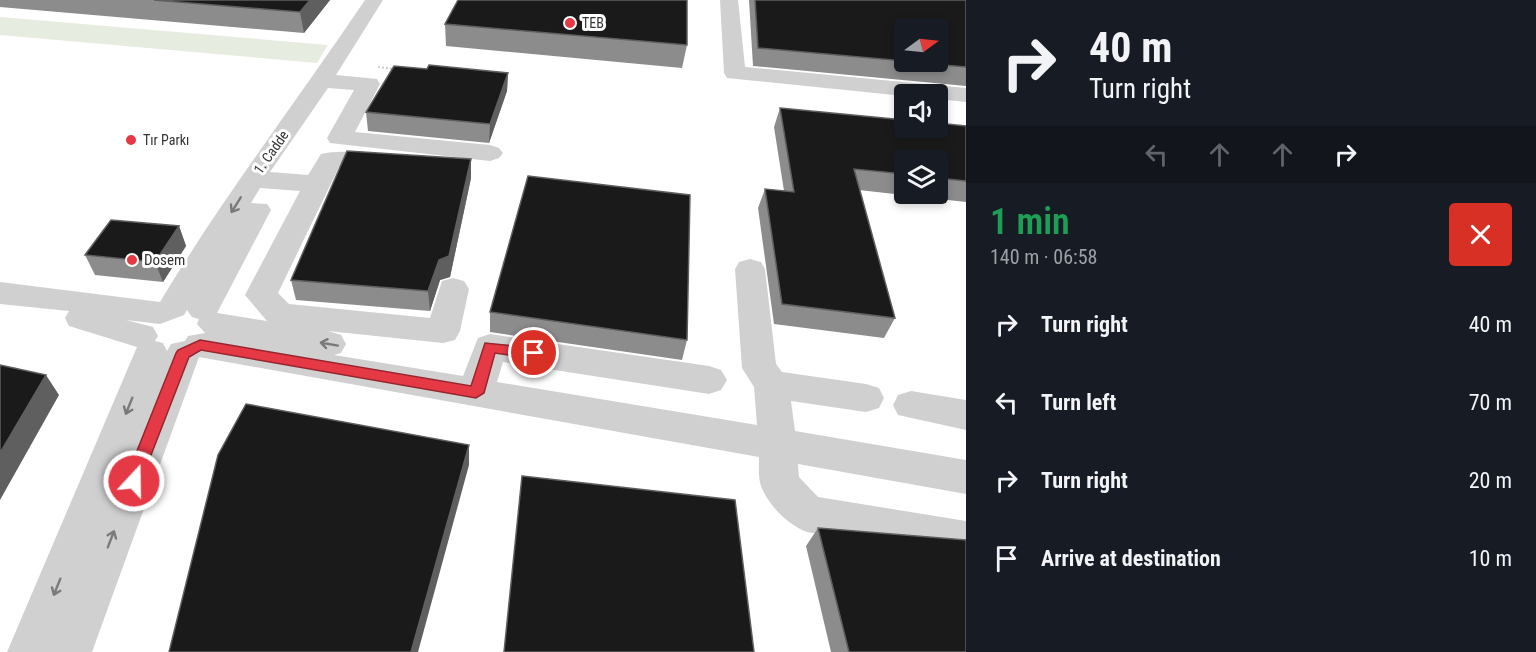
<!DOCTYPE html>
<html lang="en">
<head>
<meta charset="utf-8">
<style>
  :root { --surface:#171b24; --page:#242831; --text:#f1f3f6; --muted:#9ea1a6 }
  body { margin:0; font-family:"Roboto Condensed",sans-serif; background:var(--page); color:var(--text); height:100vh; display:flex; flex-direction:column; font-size:22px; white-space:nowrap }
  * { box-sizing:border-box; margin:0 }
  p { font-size:20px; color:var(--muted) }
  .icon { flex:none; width:33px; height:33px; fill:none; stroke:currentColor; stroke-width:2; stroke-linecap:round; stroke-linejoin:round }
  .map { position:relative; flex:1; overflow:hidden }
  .details { display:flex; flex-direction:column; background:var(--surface); width:570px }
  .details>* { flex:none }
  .hud { background:#171b24; color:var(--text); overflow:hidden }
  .needle { width:39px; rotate:75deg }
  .buttons { position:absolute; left:894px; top:18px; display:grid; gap:12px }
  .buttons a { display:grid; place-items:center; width:54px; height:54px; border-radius:6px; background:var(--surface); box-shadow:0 3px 9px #0003; font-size:30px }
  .pin { position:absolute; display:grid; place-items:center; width:51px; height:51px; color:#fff; margin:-26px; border:3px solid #fff; border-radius:50%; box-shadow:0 2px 6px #0007 }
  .me { position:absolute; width:66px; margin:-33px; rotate:21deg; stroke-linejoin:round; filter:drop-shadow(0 0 4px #0008) }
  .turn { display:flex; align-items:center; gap:21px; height:126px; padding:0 24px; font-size:27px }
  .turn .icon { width:78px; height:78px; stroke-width:2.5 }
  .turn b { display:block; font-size:42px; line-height:51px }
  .lanes { display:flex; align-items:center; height:57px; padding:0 24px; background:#0003; justify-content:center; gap:30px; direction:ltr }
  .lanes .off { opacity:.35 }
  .round { display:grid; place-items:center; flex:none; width:63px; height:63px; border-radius:6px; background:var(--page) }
  .headline { display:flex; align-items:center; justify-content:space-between; height:102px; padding:0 24px }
  h1 { font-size:36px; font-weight:600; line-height:45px; color:#1e9e55 }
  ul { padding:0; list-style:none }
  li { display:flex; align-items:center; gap:18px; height:78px; padding:0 24px }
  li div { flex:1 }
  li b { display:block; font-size:22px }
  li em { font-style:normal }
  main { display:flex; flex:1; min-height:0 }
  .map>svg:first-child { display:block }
</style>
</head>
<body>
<main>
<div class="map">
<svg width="966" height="652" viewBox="0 0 966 652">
  <rect width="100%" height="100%" fill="#fff"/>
  <!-- green -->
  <path fill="#e6ecdf" d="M0,17L328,45L317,63L0,35Z"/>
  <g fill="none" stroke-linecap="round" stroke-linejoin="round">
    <!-- path -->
    <path stroke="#cdcdcd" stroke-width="2" stroke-dasharray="2 2" stroke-linecap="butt" d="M378,67L395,69"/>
    <!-- minor -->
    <path fill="#d0d0d0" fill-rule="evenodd" d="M365,0H383L336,75L377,79L380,84L355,132L490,145L499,148L503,153L499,158L490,161L330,143L327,138L354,90L328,88L270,172L308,175L321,154C341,149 368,153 388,157L392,163L388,169L379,171L339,167L278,293L289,304L430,318L442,281L453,278L464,281L469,289L460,331L455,340L443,343L328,331L341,335L346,344L341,353L334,355L463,376L478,338L490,334L709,366L721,370L727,380L721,390L709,394L503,362L497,382L757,425L754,387L742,368L735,269L739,262L750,259L761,262L765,269L776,364L782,372L866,384L879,388L884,398L879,408L866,412L791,401L795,431L966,460V494L798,464L799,477L818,497L966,521V559L807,532C788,525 768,505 761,486C758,477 759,466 759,457L199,357L92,652H7L137,347L69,326L65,318L69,311L0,304V282L160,302C223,197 297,101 365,0ZM260,188L300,191L245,295L267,321L217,313L271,210L267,204L251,203ZM187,310L192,317L199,319L197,324L205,333L188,336L185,341L171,344L167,351L163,343L155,341L158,336L153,327L126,320L160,324L184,315Z
      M720,0H738L745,67L966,88V102L938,99V94L904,96L727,78L724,73Z
      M911,391L966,400V430L898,415L893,405L898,395Z"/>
  </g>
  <!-- wall -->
  <path fill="#8c8c8c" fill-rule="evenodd" d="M0,0H330L304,33L0,7Z
    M749,0H966V86L753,66ZM904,28L938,62H904Z
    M445,24L687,45L682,68L446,46Z
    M427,69L508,73L507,91L489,143L368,131L366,112Z
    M780,108L966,126V202L859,190L895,318L884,338L774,324L758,208L765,189L784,191L774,127ZM904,160H938V194H904Z
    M471,178L450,277L440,280L430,311L296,300L291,280Z
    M179,226L186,246L163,282L95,275L85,255Z
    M490,312L687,340L682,360L490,332Z
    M818,528L966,652H831L806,546Z"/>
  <!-- shaded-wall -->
  <path fill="#5f5f5f" d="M310,0H330L304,33L300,12Z
    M508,73L507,91L489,143L490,124Z
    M471,159V178L450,277L440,280L430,311L428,291Z
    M179,226L186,246L163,282L155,262Z
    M46,375L59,395L0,500V453Z
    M469,445V465L418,652H411Z"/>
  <!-- building -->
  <path fill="#1a1a1a" stroke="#5f5f5f" stroke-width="1.5" d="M154,0H310L300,12Z
    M458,0H687V45L445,24Z
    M755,0H966V67L910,62H938V28H904V61L758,48Z
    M429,65L508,73L490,124L366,112L394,66L427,69Z
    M780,108L904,120V128H938V123L966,126V181L938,178V160H904V174L854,169L895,318L782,304L765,189L794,192Z
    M347,151L471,159L449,256L439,260L428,291L291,280Z
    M528,176L690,195L687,340L490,312Z
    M111,220L179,226L155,262L85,255Z
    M0,365L46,375L0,453Z
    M246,404L469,445L411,652H169L218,455Z
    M522,476L735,500L754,652H504Z
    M818,528L966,540V652H849Z"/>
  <!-- one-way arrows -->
  <defs><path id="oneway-shaft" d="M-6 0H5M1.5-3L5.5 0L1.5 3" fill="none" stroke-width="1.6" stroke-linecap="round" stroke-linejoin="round" transform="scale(1.5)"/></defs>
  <g stroke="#7a7a7a">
    <use href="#oneway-shaft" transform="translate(236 205) rotate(122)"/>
    <use href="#oneway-shaft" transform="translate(329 344) rotate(-170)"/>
    <use href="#oneway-shaft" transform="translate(129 406) rotate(112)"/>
    <use href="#oneway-shaft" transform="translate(111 539) rotate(-69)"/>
    <use href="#oneway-shaft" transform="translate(57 587) rotate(112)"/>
  </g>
  <!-- route -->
  <path fill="#e63946" stroke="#96252e" stroke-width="1.5" d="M200,340L471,386L485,343L534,348L541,353L534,359L495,353L484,393L476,398L201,350L189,357L139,486H128L125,481L176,353L178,350Z"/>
  <!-- markers -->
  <g fill="#e63946" stroke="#fff" stroke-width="2">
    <circle cx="570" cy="23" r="6"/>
    <circle cx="131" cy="140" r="6"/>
    <circle cx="132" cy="260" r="6"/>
  </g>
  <g text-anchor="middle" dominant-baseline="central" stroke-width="6" stroke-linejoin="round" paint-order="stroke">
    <!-- far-poi labels -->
    <g font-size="14" fill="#333" stroke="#fff" text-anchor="start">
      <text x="582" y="23">TEB</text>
      <text x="143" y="140">Tır Parkı</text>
    </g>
    <!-- far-street labels -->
    <g font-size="14" fill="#333" stroke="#fff">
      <text transform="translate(271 152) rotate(-55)">1. Cadde</text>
    </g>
    <!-- poi labels -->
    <g font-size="15" fill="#333" stroke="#fff" text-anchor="start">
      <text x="144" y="260">Dosem</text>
    </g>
  </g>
</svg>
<div class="buttons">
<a><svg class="needle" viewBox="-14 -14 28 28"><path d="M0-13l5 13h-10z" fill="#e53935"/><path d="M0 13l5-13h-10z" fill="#9ea1a6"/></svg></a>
<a><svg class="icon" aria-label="sound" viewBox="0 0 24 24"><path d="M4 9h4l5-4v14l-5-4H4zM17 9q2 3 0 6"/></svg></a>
<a><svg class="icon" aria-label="layers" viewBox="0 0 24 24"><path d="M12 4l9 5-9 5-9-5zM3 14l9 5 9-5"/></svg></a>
</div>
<div class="pin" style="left:534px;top:353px;background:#d93025"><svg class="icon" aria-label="arrive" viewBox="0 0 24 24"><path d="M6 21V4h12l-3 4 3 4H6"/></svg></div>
<svg class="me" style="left:134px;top:481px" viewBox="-20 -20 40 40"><circle r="17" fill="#e63946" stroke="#fff" stroke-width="3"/><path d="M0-11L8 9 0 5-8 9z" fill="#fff"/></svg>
</div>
<section class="details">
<div class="hud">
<div class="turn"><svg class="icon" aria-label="right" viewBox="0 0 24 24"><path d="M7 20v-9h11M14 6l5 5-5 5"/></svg><div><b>40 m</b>Turn right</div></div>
<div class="lanes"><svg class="icon off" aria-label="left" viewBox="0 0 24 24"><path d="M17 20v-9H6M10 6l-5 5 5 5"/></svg><svg class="icon off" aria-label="ahead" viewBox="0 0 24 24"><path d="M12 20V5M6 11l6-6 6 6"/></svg><svg class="icon off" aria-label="ahead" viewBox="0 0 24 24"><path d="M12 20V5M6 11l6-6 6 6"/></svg><svg class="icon" aria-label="right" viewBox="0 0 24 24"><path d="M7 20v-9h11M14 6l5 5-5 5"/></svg></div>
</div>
<div class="headline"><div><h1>1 min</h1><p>140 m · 06:58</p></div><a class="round" style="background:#d93025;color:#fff"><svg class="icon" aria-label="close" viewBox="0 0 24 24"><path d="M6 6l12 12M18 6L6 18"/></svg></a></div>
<ul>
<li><svg class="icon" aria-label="right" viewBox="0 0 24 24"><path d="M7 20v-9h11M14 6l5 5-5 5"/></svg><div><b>Turn right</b></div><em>40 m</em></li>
<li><svg class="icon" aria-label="left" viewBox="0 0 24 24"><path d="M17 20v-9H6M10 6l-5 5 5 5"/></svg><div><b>Turn left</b></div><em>70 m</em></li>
<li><svg class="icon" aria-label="right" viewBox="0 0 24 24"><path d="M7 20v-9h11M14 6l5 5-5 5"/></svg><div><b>Turn right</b></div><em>20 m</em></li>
<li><svg class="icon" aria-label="arrive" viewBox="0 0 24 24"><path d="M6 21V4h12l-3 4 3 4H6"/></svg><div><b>Arrive at destination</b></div><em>10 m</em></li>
</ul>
</section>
</main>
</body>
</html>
